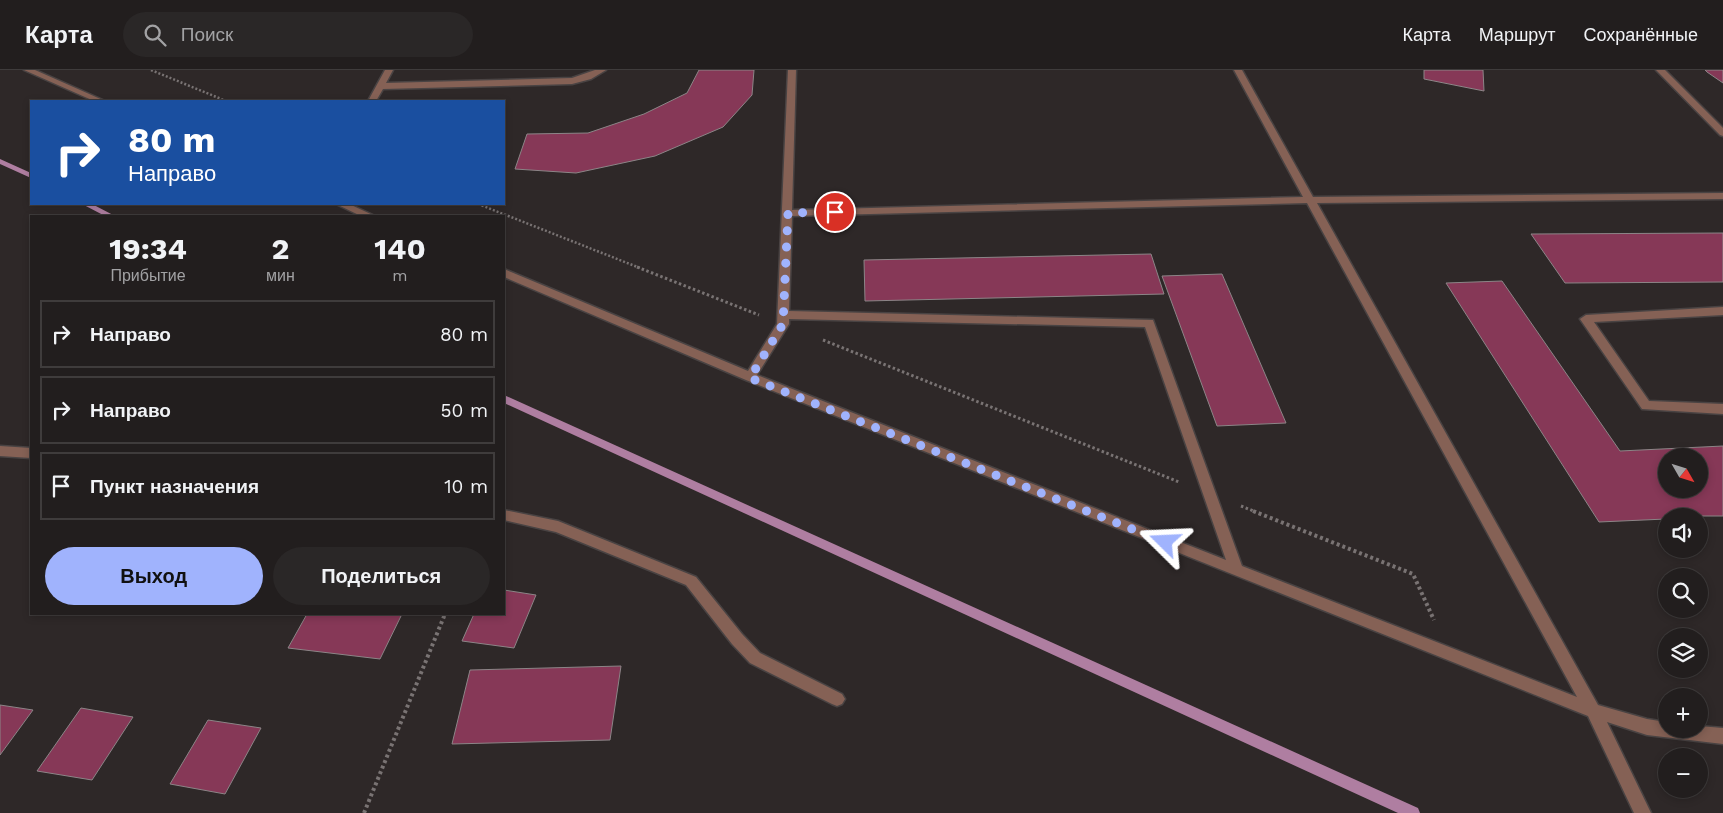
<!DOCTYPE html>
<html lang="ru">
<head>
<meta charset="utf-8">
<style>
  :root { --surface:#221e1e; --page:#2a2727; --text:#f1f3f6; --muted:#a2a2a4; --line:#3f3c3c; --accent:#a0b3fd }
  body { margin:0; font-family:"Work Sans",sans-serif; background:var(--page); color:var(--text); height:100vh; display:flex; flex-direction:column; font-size:19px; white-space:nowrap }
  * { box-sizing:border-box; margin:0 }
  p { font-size:16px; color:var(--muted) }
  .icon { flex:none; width:28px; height:28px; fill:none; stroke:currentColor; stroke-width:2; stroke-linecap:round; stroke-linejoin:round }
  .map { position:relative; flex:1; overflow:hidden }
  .details { position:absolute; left:30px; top:145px; width:475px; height:400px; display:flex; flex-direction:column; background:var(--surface); border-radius:0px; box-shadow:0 2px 8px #0003,0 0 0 1px var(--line) }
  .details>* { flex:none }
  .guide { position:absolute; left:30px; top:30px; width:475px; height:105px; border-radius:0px; box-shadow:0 2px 8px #0003,0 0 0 1px var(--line); background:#1a4fa0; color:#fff; overflow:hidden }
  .needle { width:32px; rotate:129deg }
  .fabs { position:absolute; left:1658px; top:378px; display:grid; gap:10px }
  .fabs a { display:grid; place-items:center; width:50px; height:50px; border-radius:50%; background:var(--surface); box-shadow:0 2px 8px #0003,0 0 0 1px var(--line); font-size:25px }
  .pin { position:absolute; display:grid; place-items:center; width:42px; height:42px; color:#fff; margin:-21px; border:2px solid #fff; border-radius:50%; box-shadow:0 1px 5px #0007 }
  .me { position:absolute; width:55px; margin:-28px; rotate:291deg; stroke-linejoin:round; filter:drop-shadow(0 0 4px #0008) }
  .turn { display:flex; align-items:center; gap:18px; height:105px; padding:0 15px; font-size:22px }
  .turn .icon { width:65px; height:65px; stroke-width:2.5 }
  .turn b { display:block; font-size:35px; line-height:42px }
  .eta { display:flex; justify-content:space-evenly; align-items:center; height:85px; text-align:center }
  .eta b { font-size:30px; font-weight:700; line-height:35px }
  .button { display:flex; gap:10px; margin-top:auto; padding:10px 15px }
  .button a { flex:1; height:58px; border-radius:30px; background:var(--accent); color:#111; font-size:20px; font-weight:700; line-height:58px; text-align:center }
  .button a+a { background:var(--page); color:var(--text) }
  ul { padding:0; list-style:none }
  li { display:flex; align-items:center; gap:15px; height:68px; margin:0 10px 8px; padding:0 5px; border:2px solid var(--line); border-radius:0px }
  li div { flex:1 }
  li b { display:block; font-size:19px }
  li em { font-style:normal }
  header { display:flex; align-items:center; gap:30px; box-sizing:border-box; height:70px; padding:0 25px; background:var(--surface); border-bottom:1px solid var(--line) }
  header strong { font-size:24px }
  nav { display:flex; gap:28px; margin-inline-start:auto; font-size:18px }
  .search { width:350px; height:45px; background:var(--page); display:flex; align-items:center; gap:12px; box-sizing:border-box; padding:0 18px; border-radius:28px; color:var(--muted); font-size:19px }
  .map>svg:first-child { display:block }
</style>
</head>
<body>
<header>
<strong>Карта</strong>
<div class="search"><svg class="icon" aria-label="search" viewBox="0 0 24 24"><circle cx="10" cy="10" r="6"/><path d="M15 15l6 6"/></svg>Поиск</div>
<nav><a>Карта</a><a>Маршрут</a><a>Сохранённые</a></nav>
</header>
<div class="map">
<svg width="1723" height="743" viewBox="0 0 1723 743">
  <rect width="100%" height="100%" fill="#2e2828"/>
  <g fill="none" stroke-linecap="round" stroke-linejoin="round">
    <!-- stream -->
    <path fill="#af7ea1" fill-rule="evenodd" d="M0,89L31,103V108L0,94Z
      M82,134H92L115,146H105Z
      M504,325L1418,738L1420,743H1398L504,333Z"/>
  </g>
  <!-- building -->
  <path fill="#863857" stroke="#8c8587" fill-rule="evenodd" d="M699,0H754L752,25L723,57L655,86L576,103L515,99L527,64L588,63L644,44L687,23Z
    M1424,0H1483L1484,21L1424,9Z
    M1705,0H1723V13L1707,2Z
    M1723,163V212L1565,213L1531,164Z
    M1151,184L1164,224L865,231L864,190Z
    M1222,204L1286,353L1217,356L1162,206Z
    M1502,211L1620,381L1723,376V446H1666V449L1599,452L1446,213ZM1666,386H1699V419H1666Z
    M504,520L536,525L514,578L462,571L474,544H504Z
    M307,544H402L380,589L288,578Z
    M621,596L610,670L452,674L470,600Z
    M0,635L33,640L0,685Z
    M81,638L133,647L92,710L37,701Z
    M208,650L261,658L225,724L170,714Z"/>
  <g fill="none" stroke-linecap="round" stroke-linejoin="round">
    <defs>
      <path id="minor" d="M24,0H35L105,31H94Z
        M385,0H393L386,13L572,8L595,0H606L591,9L572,14L383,19L376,31H368Z
        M788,0H796L792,140L1303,127L1234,0H1242L1313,127L1723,123V129L1317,133L1598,635L1647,649L1666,652V659H1699V656L1723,658V674L1647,665L1607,652L1651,743H1634L1588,646L746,310L504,207V199L748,301L777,254ZM1307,133L1577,627L1242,496L1153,250L789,241L792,146ZM789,249L1145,257L1226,490L757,305L789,254Z
        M1656,0H1665L1723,58V66L1720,65Z
        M336,134H349L375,146H361Z
        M1723,237V245L1594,252L1649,331L1723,334V344L1642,339L1580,249L1586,245Z
        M0,376L31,378V388L0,386Z
        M504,440L558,451L696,507L742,564L760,583L842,624L845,629L842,634L837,636L832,634L750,593L732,574L686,515L556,462L504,450Z"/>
    </defs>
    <!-- minor casing -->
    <use href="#minor" stroke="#494343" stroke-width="3"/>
    <!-- path-far2 -->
    <path stroke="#797373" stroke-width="2.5" stroke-dasharray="2 2" stroke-linecap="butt" d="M151,0L226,31
      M478,134L640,198"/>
    <!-- path-far1 -->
    <path stroke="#797373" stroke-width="3" stroke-dasharray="2.5 2.5" stroke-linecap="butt" d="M637,197L759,245
      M823,270L1179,412
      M1241,436L1256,442"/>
    <!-- path -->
    <path stroke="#797373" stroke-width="4" stroke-dasharray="3 3" stroke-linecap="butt" d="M1253,441L1413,504L1434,550
      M364,743L445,544"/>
    <!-- minor -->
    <use href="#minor" fill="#856155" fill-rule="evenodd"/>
  </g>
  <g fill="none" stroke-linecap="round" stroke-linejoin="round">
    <!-- route -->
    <path stroke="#a0b3fd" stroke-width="9" stroke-dasharray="0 16.2" d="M835,142L788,143L783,254L750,308L1165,472"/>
  </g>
</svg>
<div class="fabs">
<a><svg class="needle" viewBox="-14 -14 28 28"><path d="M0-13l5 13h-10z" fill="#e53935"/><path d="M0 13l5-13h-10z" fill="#a2a2a4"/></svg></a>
<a><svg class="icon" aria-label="sound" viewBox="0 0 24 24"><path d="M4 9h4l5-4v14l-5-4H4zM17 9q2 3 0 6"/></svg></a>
<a><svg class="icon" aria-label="search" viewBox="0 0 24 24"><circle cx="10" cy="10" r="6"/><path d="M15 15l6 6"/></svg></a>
<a><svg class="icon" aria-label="layers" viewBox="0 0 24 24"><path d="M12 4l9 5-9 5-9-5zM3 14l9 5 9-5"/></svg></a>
<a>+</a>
<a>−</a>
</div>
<div class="pin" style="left:835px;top:142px;background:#d93025"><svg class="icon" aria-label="arrive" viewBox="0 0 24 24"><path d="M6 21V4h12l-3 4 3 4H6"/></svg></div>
<svg class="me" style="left:1165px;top:472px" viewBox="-20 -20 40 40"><path d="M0-17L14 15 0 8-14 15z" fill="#a0b3fd" stroke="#fff" stroke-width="4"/></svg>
<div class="guide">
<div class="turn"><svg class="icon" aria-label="right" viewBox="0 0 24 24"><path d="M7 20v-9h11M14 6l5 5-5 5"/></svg><div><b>80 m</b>Направо</div></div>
</div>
<section class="details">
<div class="eta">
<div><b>19:34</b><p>Прибытие</p></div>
<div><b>2</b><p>мин</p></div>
<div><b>140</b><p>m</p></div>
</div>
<ul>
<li><svg class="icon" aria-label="right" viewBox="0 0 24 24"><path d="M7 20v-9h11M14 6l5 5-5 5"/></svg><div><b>Направо</b></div><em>80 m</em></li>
<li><svg class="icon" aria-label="right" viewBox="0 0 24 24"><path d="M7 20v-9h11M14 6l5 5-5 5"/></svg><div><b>Направо</b></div><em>50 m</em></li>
<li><svg class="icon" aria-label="arrive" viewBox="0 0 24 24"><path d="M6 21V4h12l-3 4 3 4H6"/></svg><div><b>Пункт назначения</b></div><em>10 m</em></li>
</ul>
<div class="button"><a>Выход</a><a>Поделиться</a></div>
</section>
</div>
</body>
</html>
